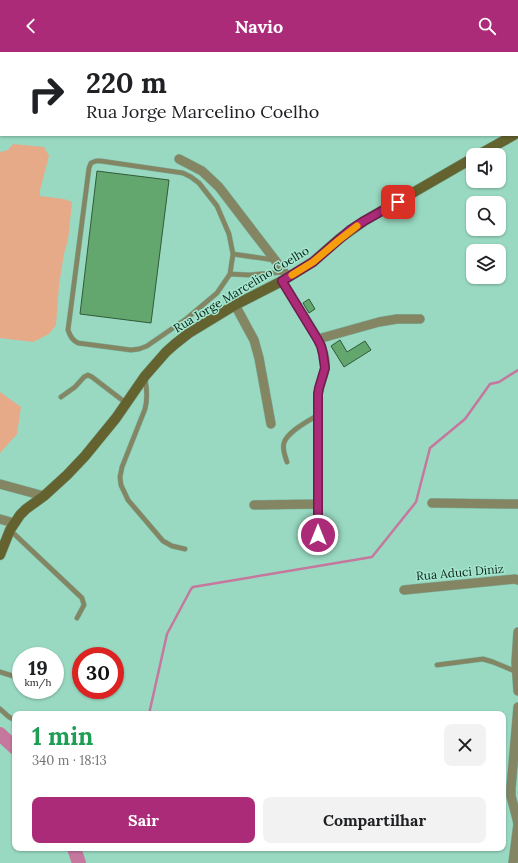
<!DOCTYPE html>
<html lang="pt">
<head>
<meta charset="utf-8">
<style>
  :root { --surface:#fff; --page:#f2f2f2; --text:#202124; --muted:#757577; --accent:#ab2b78 }
  body { margin:0; font-family:Lora,serif; background:var(--page); color:var(--text); height:100vh; display:flex; flex-direction:column; font-size:15px; white-space:nowrap }
  * { box-sizing:border-box; margin:0 }
  p { font-size:13px; color:var(--muted) }
  .icon { flex:none; width:22px; height:22px; fill:none; stroke:currentColor; stroke-width:2; stroke-linecap:round; stroke-linejoin:round }
  .map { position:relative; flex:1; overflow:hidden }
  .details { position:absolute; left:12px; top:659px; width:494px; height:140px; display:flex; flex-direction:column; background:var(--surface); border-radius:8px; box-shadow:0 1px 3px #0004 }
  .details>* { flex:none }
  .banner { position:absolute; left:0px; top:0px; width:518px; height:84px; box-shadow:0 1px 3px #0004; background:#fff; color:var(--text); overflow:hidden }
  .fabs { position:absolute; left:466px; top:96px; display:grid; gap:8px }
  .fabs a { display:grid; place-items:center; width:40px; height:40px; border-radius:8px; background:var(--surface); box-shadow:0 1px 3px #0004; font-size:20px }
  .speed { position:absolute; left:12px; top:595px; display:flex; gap:8px; font-size:20px; font-weight:700; text-align:center }
  .speed>* { display:grid; place-content:center; width:52px; height:52px; border-radius:50%; background:var(--surface); box-shadow:0 1px 3px #0004; line-height:1 }
  .speed small { font-size:10px; font-weight:400 }
  .speed .limit { border:6px solid #d22; background:#fff; color:#111 }
  .pin { position:absolute; display:grid; place-items:center; width:34px; height:34px; color:#fff; margin:-17px; border-radius:8px; box-shadow:0 2px 6px #0006 }
  .me { position:absolute; width:44px; margin:-22px; rotate:0deg; stroke-linejoin:round; filter:drop-shadow(0 0 3px #0008) }
  .turn { display:flex; align-items:center; gap:14px; height:84px; padding:0 20px; font-size:18px }
  .turn .icon { width:52px; height:52px; stroke-width:2.5 }
  .turn b { display:block; font-size:28px; line-height:34px }
  .round { display:grid; place-items:center; flex:none; width:42px; height:42px; border-radius:8px; background:var(--page) }
  .overview { display:flex; align-items:center; justify-content:space-between; height:68px; padding:0 20px }
  h1 { font-size:24px; font-weight:800; line-height:30px; color:#1e9e55 }
  .primary-button { display:flex; gap:8px; margin-top:auto; padding:8px 20px }
  .primary-button a { flex:1; height:46px; border-radius:8px; background:var(--accent); color:#fff; font-size:16px; font-weight:800; line-height:46px; text-align:center }
  .primary-button a+a { background:var(--page); color:var(--text) }
  header { display:flex; justify-content:space-between; align-items:center; height:52px; padding:0 20px; background:var(--accent); color:#fff; font-size:18px; font-weight:800 }
  .map>svg:first-child { display:block }
</style>
</head>
<body>
<header><svg class="icon" aria-label="back" viewBox="0 0 24 24"><path d="M15 5l-7 7 7 7"/></svg>Navio<svg class="icon" aria-label="search" viewBox="0 0 24 24"><circle cx="10" cy="10" r="6"/><path d="M15 15l6 6"/></svg></header>
<div class="map">
<svg width="518" height="811" viewBox="0 0 518 811">
  <rect width="100%" height="100%" fill="#99d9c1"/>
  <!-- green -->
  <path fill="#e7aa89" d="M13,92L44,95L49,104L40,138V144L64,147L72,150L68,188L64,202L59,233L56,273L49,282L33,290L0,286V100L8,98Z
    M0,340L21,355L17,382L0,401Z"/>
  <g fill="none" stroke-linecap="round" stroke-linejoin="round">
    <!-- stream -->
    <path stroke="#c5779e" stroke-width="2.5" d="M149,662L167,582L191,537L193,535L372,505L416,450L430,396L465,367L490,332L499,330L518,318"/>
    <!-- river -->
    <path stroke="#c5779e" stroke-width="14" d="M44,1L45,0
      M0,58L1,56
      M0,682L15,696
      M74,796L79,811"/>
  </g>
  <!-- building -->
  <path fill="#63a76f" stroke="#305b38" d="M97,119L169,128L151,271L80,262Z
    M309,247L315,257L309,261L303,251Z
    M340,288L347,300L365,289L371,298L344,315L331,294Z"/>
  <g fill="none" stroke-linecap="round" stroke-linejoin="round">
    <defs>
      <path id="lane" d="M96,109H101L183,121L191,125L199,131L217,154L229,182L233,202L230,222L217,241L186,267L147,294L139,297L131,298L78,291C72,288 70,284 68,278L89,116L91,111Z
        M233,202L274,208
        M230,222L249,223L284,220
        M145,326C147,337 148,346 145,357L122,415L120,425L121,433L128,448L163,489L172,494L185,497
        M61,345L75,335L84,325L88,323L92,325L126,351
        M287,410C285,404 282,397 284,391C287,380 308,369 318,363
        M10,478L82,546L84,553L77,566
        M437,613L483,607L493,610L517,620
        M0,620L13,624L21,625
        M0,657L9,665L15,668"/>
      <path id="street" d="M179,107L202,119L219,135L288,225
        M282,229L318,287C323,297 327,310 324,321C322,328 319,335 318,343V483
        M235,253L254,288L259,306L271,372
        M318,287L379,270L397,267H420
        M0,432L44,444
        M432,451L518,452
        M254,453L318,452
        M0,467L14,471
        M404,538L515,527L518,528
        M518,580L516,610L518,639
        M513,811L518,772L517,767L511,744V736L518,655"/>
      <path id="secondary" d="M478,103L514,83
        M0,503L10,478L20,463L26,457L44,444L67,423L85,404L116,366L145,324L166,300L175,292L189,281L235,253L282,229L313,210L339,187L364,169L473,106"/>
    </defs>
    <!-- lane casing -->
    <use href="#lane" stroke="#7cb5a0" stroke-width="5.5"/>
    <!-- street casing -->
    <use href="#street" stroke="#7cb5a0" stroke-width="10"/>
    <!-- secondary casing -->
    <use href="#secondary" stroke="#7cb5a0" stroke-width="11"/>
    <!-- lane -->
    <use href="#lane" stroke="#848563" stroke-width="4.5"/>
    <!-- street -->
    <use href="#street" stroke="#848563" stroke-width="9"/>
    <!-- secondary -->
    <use href="#secondary" stroke="#64632f" stroke-width="10"/>
  </g>
  <g fill="none" stroke-linecap="round" stroke-linejoin="round">
    <defs>
      <path id="route" d="M318,483V342L319,336L325,316L323,302L321,294L318,288L282,229L313,210L350,178L364,169L398,150"/>
    </defs>
    <!-- route casing -->
    <use href="#route" stroke="#6f1c4e" stroke-width="10"/>
    <!-- route -->
    <use href="#route" stroke="#ab2b78" stroke-width="7"/>
    <!-- slow -->
    <path stroke="#f59e0b" stroke-width="7" d="M292,223L313,210L339,188L357,174"/>
  </g>
  <g text-anchor="middle" dominant-baseline="central" stroke-width="3" stroke-linejoin="round" paint-order="stroke">
    <!-- street labels -->
    <g font-size="12" fill="#09241b" stroke="#a6e6ce">
      <text transform="translate(241 237) rotate(-31)">Rua Jorge Marcelino Coelho</text>
      <text transform="translate(460 520) rotate(-5)">Rua Aduci Diniz</text>
    </g>
  </g>
</svg>
<div class="fabs">
<a><svg class="icon" aria-label="sound" viewBox="0 0 24 24"><path d="M4 9h4l5-4v14l-5-4H4zM17 9q2 3 0 6"/></svg></a>
<a><svg class="icon" aria-label="search" viewBox="0 0 24 24"><circle cx="10" cy="10" r="6"/><path d="M15 15l6 6"/></svg></a>
<a><svg class="icon" aria-label="layers" viewBox="0 0 24 24"><path d="M12 4l9 5-9 5-9-5zM3 14l9 5 9-5"/></svg></a>
</div>
<div class="speed"><div>19<small>km/h</small></div><div class="limit">30</div></div>
<div class="pin" style="left:398px;top:150px;background:#d93025"><svg class="icon" aria-label="arrive" viewBox="0 0 24 24"><path d="M6 21V4h12l-3 4 3 4H6"/></svg></div>
<svg class="me" style="left:318px;top:483px" viewBox="-20 -20 40 40"><circle r="17" fill="#ab2b78" stroke="#fff" stroke-width="3"/><path d="M0-11L8 9 0 5-8 9z" fill="#fff"/></svg>
<div class="banner">
<div class="turn"><svg class="icon" aria-label="right" viewBox="0 0 24 24"><path d="M7 20v-9h11M14 6l5 5-5 5"/></svg><div><b>220 m</b>Rua Jorge Marcelino Coelho</div></div>
</div>
<section class="details">
<div class="overview"><div><h1>1 min</h1><p>340 m · 18:13</p></div><a class="round"><svg class="icon" aria-label="close" viewBox="0 0 24 24"><path d="M6 6l12 12M18 6L6 18"/></svg></a></div>
<div class="primary-button"><a>Sair</a><a>Compartilhar</a></div>
</section>
</div>
</body>
</html>
